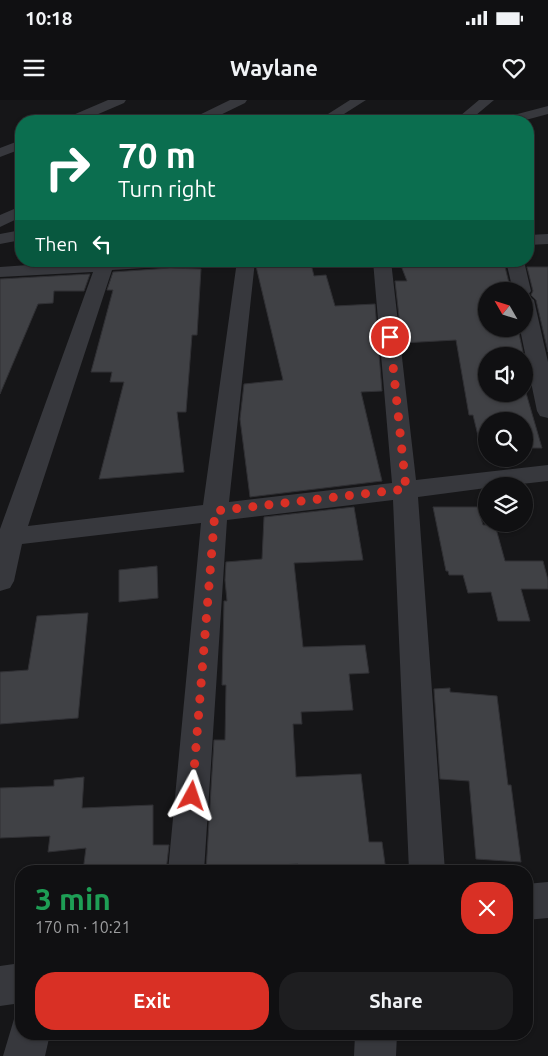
<!DOCTYPE html>
<html lang="en">
<head>
<meta charset="utf-8">
<style>
  :root { --surface:#101012; --page:#1e1e20; --text:#f1f3f6; --muted:#9c9d9f; --line:#303032; --accent:#d93025 }
  body { margin:0; font-family:Ubuntu,sans-serif; background:var(--page); color:var(--text); height:100vh; display:flex; flex-direction:column; font-size:19px; white-space:nowrap }
  * { box-sizing:border-box; margin:0 }
  p { font-size:16px; color:var(--muted) }
  .icon { flex:none; width:28px; height:28px; fill:none; stroke:currentColor; stroke-width:2; stroke-linecap:round; stroke-linejoin:round }
  .map { position:relative; flex:1; overflow:hidden }
  .drawer { position:absolute; left:15px; top:765px; width:518px; height:175px; display:flex; flex-direction:column; background:var(--surface); border-radius:20px; box-shadow:0 1px 4px #0004,0 0 0 1px var(--line) }
  .drawer>* { flex:none }
  .top-card { position:absolute; left:15px; top:15px; width:519px; height:152px; border-radius:20px; box-shadow:0 1px 4px #0004,0 0 0 1px var(--line); background:#0b6e4f; color:#fff; overflow:hidden }
  .needle { width:32px; rotate:309deg }
  .controls { position:absolute; left:478px; top:182px; display:grid; gap:10px }
  .controls a { display:grid; place-items:center; width:55px; height:55px; border-radius:50%; background:var(--surface); box-shadow:0 1px 4px #0004,0 0 0 1px var(--line); font-size:25px }
  .pin { position:absolute; display:grid; place-items:center; width:42px; height:42px; color:#fff; margin:-21px; border:2px solid #fff; border-radius:50%; box-shadow:0 1px 5px #0007 }
  .me { position:absolute; width:55px; margin:-28px; rotate:5deg; stroke-linejoin:round; filter:drop-shadow(0 0 4px #0008) }
  .turn { display:flex; align-items:center; gap:18px; height:105px; padding:0 20px; font-size:22px }
  .turn .icon { width:65px; height:65px; stroke-width:2.5 }
  .turn b { display:block; font-size:35px; line-height:42px }
  .then { display:flex; align-items:center; height:48px; padding:0 20px; background:#0003; gap:10px; font-size:19px }
  .round { display:grid; place-items:center; flex:none; width:52px; height:52px; border-radius:20px; background:var(--page) }
  .head { display:flex; align-items:center; justify-content:space-between; height:85px; padding:0 20px }
  h1 { font-size:30px; font-weight:700; line-height:38px; color:#1e9e55 }
  .primary-button { display:flex; gap:10px; margin-top:auto; padding:10px 20px }
  .primary-button a { flex:1; height:58px; border-radius:20px; background:var(--accent); color:#fff; font-size:20px; font-weight:700; line-height:58px; text-align:center }
  .primary-button a+a { background:var(--page); color:var(--text) }
  .status { display:flex; justify-content:space-between; align-items:center; height:35px; padding:0 25px; background:var(--surface); direction:ltr }
  .status svg { height:14px; fill:currentColor }
  header { display:flex; justify-content:space-between; align-items:center; height:65px; padding:0 20px; background:var(--surface); font-size:22px; font-weight:700 }
  .map>svg:first-child { display:block }
</style>
</head>
<body>
<div class="status"><b>10:18</b><svg viewBox="0 0 49 12"><path d="M0 12V9h3v3zM5 12V6h3v6zM10 12V3h3v9zM15 12V0h3v12zM26 1h20v11H26zM47 4h2v5h-2z"/></svg></div>
<header><svg class="icon" aria-label="menu" viewBox="0 0 24 24"><path d="M4 6h16M4 12h16M4 18h16"/></svg>Waylane<svg class="icon" aria-label="heart" viewBox="0 0 24 24"><path d="M12 20l-8-8c-3-5 5-10 8-4 3-6 11-1 8 4z"/></svg></header>
<div class="map">
<svg width="548" height="956" viewBox="0 0 548 956">
  <rect width="100%" height="100%" fill="#161618"/>
  <!-- building -->
  <path fill="#404145" stroke="#303034" d="M447,161H477L481,166L505,167L511,191H486V229H518L523,252H520L522,256H486V294H524V286L542,348H524V321H486V348H481L473,315H469L456,240L402,243L395,181H407L400,163Z
    M311,164L314,176L326,175L335,206L375,204L382,291L361,292L382,381L250,397L240,319L244,284L283,280L256,166Z
    M527,167H548V252L536,200L531,195L533,191Z
    M170,168L201,169L197,235H192L186,312H177L184,372L99,379L124,282H110L112,272H91L113,190H107L113,172Z
    M90,174L84,191H54L53,203L38,204L0,294V179Z
    M354,407L363,460L294,463L303,547L365,545L369,573L349,574L353,610L301,612L302,624H293L296,677L361,674L369,742H382L386,771H298V764L243,767V771H206L214,640H225L226,585H222L224,501H227L225,480L226,462L262,459L264,417Z
    M433,407H478L483,425H495L505,461H543L548,480V489H521L530,521H498L491,492L468,493L463,475H449L448,471H446Z
    M157,466L158,498L119,502V470Z
    M88,513L78,618L0,624V572L28,570L37,516Z
    M450,588V592L497,596L508,685H511L521,762L476,759L469,681L440,679L434,589Z
    M84,677L82,708L153,705V745H169L166,771H83L86,748L48,752L50,736L0,738V688L54,686V680Z"/>
  <g fill="none" stroke-linecap="round" stroke-linejoin="round">
    <!-- street -->
    <path fill="#37383d" fill-rule="evenodd" d="M108,0H126L124,3L82,21H64L66,18Z
      M230,0H247L245,3L208,21H191L193,18Z
      M350,0H366L333,21H317Z
      M479,0H494L469,21H454Z
      M548,6V14L522,21H500L502,18Z
      M21,40V49L0,57V48Z
      M21,106V117L0,127V115Z
      M21,130V140L0,144V134Z
      M548,134V144L528,145V135Z
      M85,161H185L182,165L176,166L112,170L28,426L203,405L237,161H255L229,402L392,383L373,161H391L416,380L548,365V381L504,386H486V388L418,397L445,771H409L393,400L227,420L204,771H168L201,423L22,444L14,481L10,488L0,491V429L93,172L0,177V167Z
      M506,161H524L531,191L528,195L534,200L548,262V318L540,316L537,311L520,229H524V191H513Z
      M548,782V818L526,820V784Z
      M21,863V903L0,906V866Z
      M21,917V934H50L45,956H3L14,919Z
      M355,934H397L396,956H354Z"/>
  </g>
  <g fill="none" stroke-linecap="round" stroke-linejoin="round">
    <!-- route -->
    <path stroke="#d93025" stroke-width="9" stroke-dasharray="0 16.2" d="M192,696L215,411L406,389L390,237"/>
  </g>
</svg>
<div class="controls">
<a><svg class="needle" viewBox="-14 -14 28 28"><path d="M0-13l5 13h-10z" fill="#e53935"/><path d="M0 13l5-13h-10z" fill="#9c9d9f"/></svg></a>
<a><svg class="icon" aria-label="sound" viewBox="0 0 24 24"><path d="M4 9h4l5-4v14l-5-4H4zM17 9q2 3 0 6"/></svg></a>
<a><svg class="icon" aria-label="search" viewBox="0 0 24 24"><circle cx="10" cy="10" r="6"/><path d="M15 15l6 6"/></svg></a>
<a><svg class="icon" aria-label="layers" viewBox="0 0 24 24"><path d="M12 4l9 5-9 5-9-5zM3 14l9 5 9-5"/></svg></a>
</div>
<div class="pin" style="left:390px;top:237px;background:#d93025"><svg class="icon" aria-label="arrive" viewBox="0 0 24 24"><path d="M6 21V4h12l-3 4 3 4H6"/></svg></div>
<svg class="me" style="left:192px;top:696px" viewBox="-20 -20 40 40"><path d="M0-17L14 15 0 8-14 15z" fill="#d93025" stroke="#fff" stroke-width="4"/></svg>
<div class="top-card">
<div class="turn"><svg class="icon" aria-label="right" viewBox="0 0 24 24"><path d="M7 20v-9h11M14 6l5 5-5 5"/></svg><div><b>70 m</b>Turn right</div></div>
<div class="then">Then<svg class="icon" aria-label="left" viewBox="0 0 24 24"><path d="M17 20v-9H6M10 6l-5 5 5 5"/></svg></div>
</div>
<section class="drawer">
<div class="head"><div><h1>3 min</h1><p>170 m · 10:21</p></div><a class="round" style="background:#d93025;color:#fff"><svg class="icon" aria-label="close" viewBox="0 0 24 24"><path d="M6 6l12 12M18 6L6 18"/></svg></a></div>
<div class="primary-button"><a>Exit</a><a>Share</a></div>
</section>
</div>
</body>
</html>
